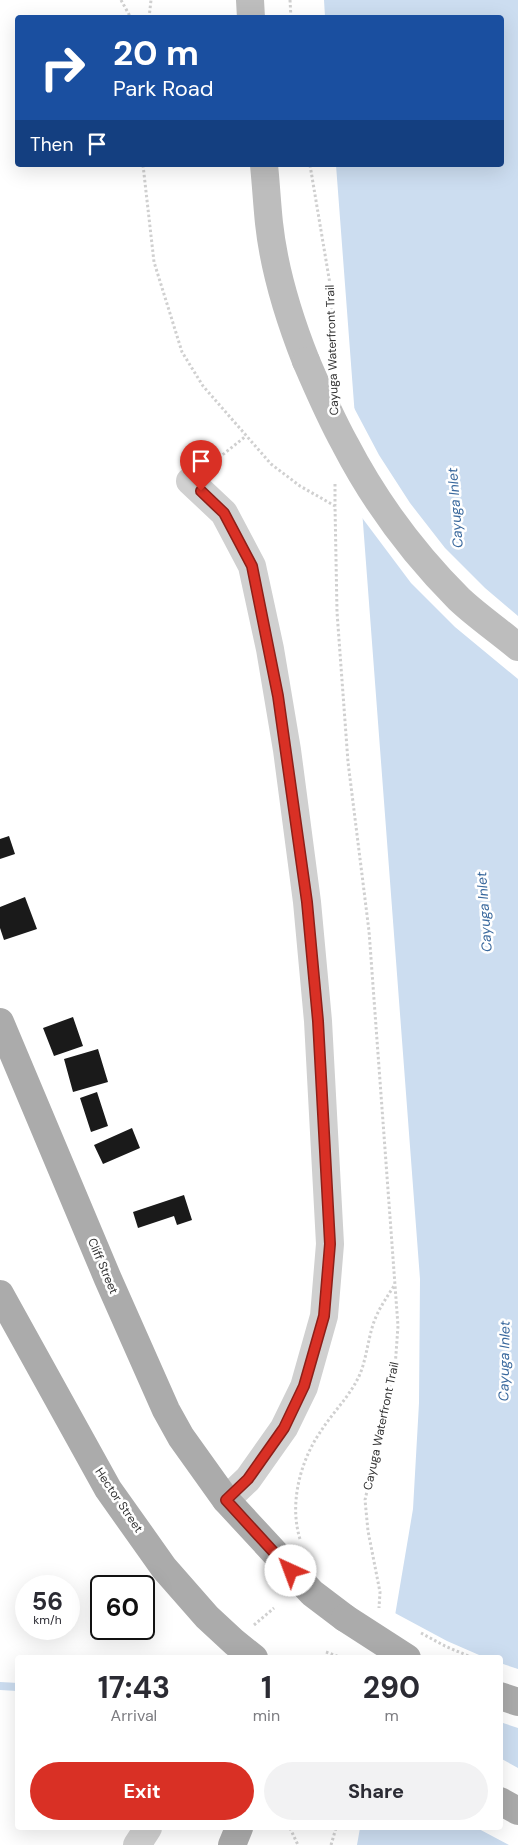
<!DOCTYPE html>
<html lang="en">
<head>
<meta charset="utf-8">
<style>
  :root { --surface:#fff; --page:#f2f2f3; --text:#2b2b33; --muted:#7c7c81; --accent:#d93025 }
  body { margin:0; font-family:"DM Sans",sans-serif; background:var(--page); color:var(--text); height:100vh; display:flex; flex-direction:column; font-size:19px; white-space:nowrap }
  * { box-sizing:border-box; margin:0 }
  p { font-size:16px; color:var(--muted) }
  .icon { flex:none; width:28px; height:28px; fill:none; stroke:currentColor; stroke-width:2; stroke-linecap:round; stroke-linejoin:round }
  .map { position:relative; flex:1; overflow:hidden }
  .drawer { position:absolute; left:15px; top:1655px; width:488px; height:175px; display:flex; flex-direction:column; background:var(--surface); border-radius:5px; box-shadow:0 5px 20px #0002 }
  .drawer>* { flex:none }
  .guide { position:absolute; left:15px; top:15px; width:489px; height:152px; border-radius:5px; box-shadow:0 5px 20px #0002; background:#1a4fa0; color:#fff; overflow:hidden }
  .speed { position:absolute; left:15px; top:1575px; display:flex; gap:10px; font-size:25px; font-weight:700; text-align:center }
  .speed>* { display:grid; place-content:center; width:65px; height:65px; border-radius:50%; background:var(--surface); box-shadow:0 5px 20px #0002; line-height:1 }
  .speed small { font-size:12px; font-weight:400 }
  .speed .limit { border:2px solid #111; border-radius:8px; background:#fff; color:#111 }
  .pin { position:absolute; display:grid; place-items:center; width:42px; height:42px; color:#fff; margin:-51px -21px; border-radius:50% 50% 50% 0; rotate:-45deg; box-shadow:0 0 5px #0007 }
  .pin .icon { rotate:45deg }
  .me { position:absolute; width:55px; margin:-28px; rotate:317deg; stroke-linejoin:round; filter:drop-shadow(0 0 4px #0008) }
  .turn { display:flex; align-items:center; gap:18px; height:105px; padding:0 15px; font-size:22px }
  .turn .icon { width:65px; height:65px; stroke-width:2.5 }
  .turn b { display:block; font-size:35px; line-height:42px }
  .then { display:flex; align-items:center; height:48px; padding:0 15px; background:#0003; gap:10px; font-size:19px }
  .eta { display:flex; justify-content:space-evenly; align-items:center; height:85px; text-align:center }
  .eta b { font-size:30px; font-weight:700; line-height:35px }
  .action { display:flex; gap:10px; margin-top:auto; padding:10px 15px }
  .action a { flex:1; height:58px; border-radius:30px; background:var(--accent); color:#fff; font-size:20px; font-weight:700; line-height:58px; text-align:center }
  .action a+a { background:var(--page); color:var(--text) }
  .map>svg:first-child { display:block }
</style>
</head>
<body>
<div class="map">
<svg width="518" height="1845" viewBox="0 0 518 1845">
  <rect width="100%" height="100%" fill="#fff"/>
  <!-- water -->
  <path fill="#ccddf0" d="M324,0H518V1845H357L360,1828H500V1658L388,1657L413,1509L419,1403L420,1279L336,165H501V18L325,17Z"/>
  <!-- pier -->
  <path fill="#fff" d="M352,404L379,455L410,503L445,548L485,588L518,616V679L455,627L411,583L360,515Z
    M393,1612L447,1641L486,1658H386Z
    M500,1663L518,1669V1728L500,1722Z
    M500,1758L518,1768V1845H509L477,1828H500Z"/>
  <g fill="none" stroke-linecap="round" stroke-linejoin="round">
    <!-- stream -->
    <path stroke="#ccddf0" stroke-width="8" d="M0,1686L18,1687"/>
  </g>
  <!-- building -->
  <path fill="#1a1a1a" d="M9,836L15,854L0,859V839Z
    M25,897L37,929L4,940L0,928V907Z
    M73,1017L83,1046L54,1056L43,1028Z
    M98,1049L108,1082L73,1092L64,1059Z
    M97,1092L108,1126L91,1132L80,1098Z
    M132,1128L140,1148L103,1164L94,1145Z
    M184,1195L192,1220L177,1225L174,1216L138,1228L133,1212Z"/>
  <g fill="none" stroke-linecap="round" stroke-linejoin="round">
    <!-- path -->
    <path stroke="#d0d0d0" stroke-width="3" stroke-dasharray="2.5 2.5" stroke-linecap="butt" d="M121,0L131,18
      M290,0L291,18
      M149,18L151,0
      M143,165L154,262L182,352L203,386L271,464L300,486L335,506L337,612L348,762L369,931L398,1326L395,1368L365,1500L368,1531L380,1592L379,1608
      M310,165L331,290L333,353
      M211,464L246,436
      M335,484V505
      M300,1539C289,1504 300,1461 321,1431C333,1412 351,1395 360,1374C367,1357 368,1337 375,1319C380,1307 387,1297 394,1286
      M254,1625L274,1608
      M326,1652L342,1658
      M290,1828L298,1845
      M331,1845L336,1828"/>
    <!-- minor -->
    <path stroke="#d0d0d0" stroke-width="28" d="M190,481L224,513L252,566L270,649L287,750L307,902L318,1021L330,1244L324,1316L304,1387L284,1428L248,1479L226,1500
      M137,1845L148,1828"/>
    <!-- secondary -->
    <path stroke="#bdbdbd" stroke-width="28" d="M250,0L251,18
      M264,165C266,184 267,204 269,223C274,270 289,318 306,361"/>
    <!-- primary -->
    <path stroke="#ababab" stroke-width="28" d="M0,1022L108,1279L166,1410L181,1437L226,1500L312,1593L345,1618
      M0,1294L108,1489L164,1568L207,1617L234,1642L254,1658
      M500,1696L518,1702
      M500,1801L518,1811
      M232,1845L239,1828"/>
    <!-- path-bridge -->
    <path stroke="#d0d0d0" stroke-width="3" stroke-dasharray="2.5 2.5" stroke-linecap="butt" d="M421,1633L445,1646L473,1658"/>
    <!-- secondary-bridge -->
    <path stroke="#bdbdbd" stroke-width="28" d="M306,361C318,389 330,417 345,444C374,500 414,554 459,599C477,616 499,631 518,647"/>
    <!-- primary-bridge -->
    <path stroke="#ababab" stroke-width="28" d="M345,1618L407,1658"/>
  </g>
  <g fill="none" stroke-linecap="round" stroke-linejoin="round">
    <defs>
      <path id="route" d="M201,491L224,513L252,566L278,696L307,902L318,1021L330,1244L324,1316L304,1386L284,1428L248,1479L226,1500L291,1571"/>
    </defs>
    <!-- route casing -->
    <use href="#route" stroke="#8d1f18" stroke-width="12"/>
    <!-- route -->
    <use href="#route" stroke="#d93025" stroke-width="9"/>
  </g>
  <g text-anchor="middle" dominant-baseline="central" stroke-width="5" stroke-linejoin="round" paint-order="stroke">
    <!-- street labels -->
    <g font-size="12" fill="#333" stroke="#fff">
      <text transform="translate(332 350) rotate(-92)">Cayuga Waterfront Trail</text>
      <text transform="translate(103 1266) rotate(67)">Cliff Street</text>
      <text transform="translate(381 1426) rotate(-78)">Cayuga Waterfront Trail</text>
      <text transform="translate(119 1500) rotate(56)">Hector Street</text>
    </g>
    <!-- water labels -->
    <g font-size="14" font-style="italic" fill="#39689d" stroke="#fff">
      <text transform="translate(455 508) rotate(-94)">Cayuga Inlet</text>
      <text transform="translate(484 912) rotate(-94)">Cayuga Inlet</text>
      <text transform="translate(504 1361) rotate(-89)">Cayuga Inlet</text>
    </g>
  </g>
</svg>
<div class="speed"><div>56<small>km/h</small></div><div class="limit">60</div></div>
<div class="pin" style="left:201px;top:491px;background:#d93025"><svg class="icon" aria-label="arrive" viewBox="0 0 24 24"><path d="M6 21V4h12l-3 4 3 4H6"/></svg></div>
<svg class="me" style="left:291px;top:1571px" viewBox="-20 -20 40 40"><circle r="19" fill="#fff"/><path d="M0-13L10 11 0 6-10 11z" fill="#d93025"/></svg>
<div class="guide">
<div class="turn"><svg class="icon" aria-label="right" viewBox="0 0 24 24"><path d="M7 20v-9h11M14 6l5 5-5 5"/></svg><div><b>20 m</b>Park Road</div></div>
<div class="then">Then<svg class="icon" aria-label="arrive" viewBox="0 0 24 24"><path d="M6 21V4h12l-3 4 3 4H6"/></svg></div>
</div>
<section class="drawer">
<div class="eta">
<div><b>17:43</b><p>Arrival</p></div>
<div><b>1</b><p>min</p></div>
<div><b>290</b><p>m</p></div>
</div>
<div class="action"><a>Exit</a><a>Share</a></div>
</section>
</div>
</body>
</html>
